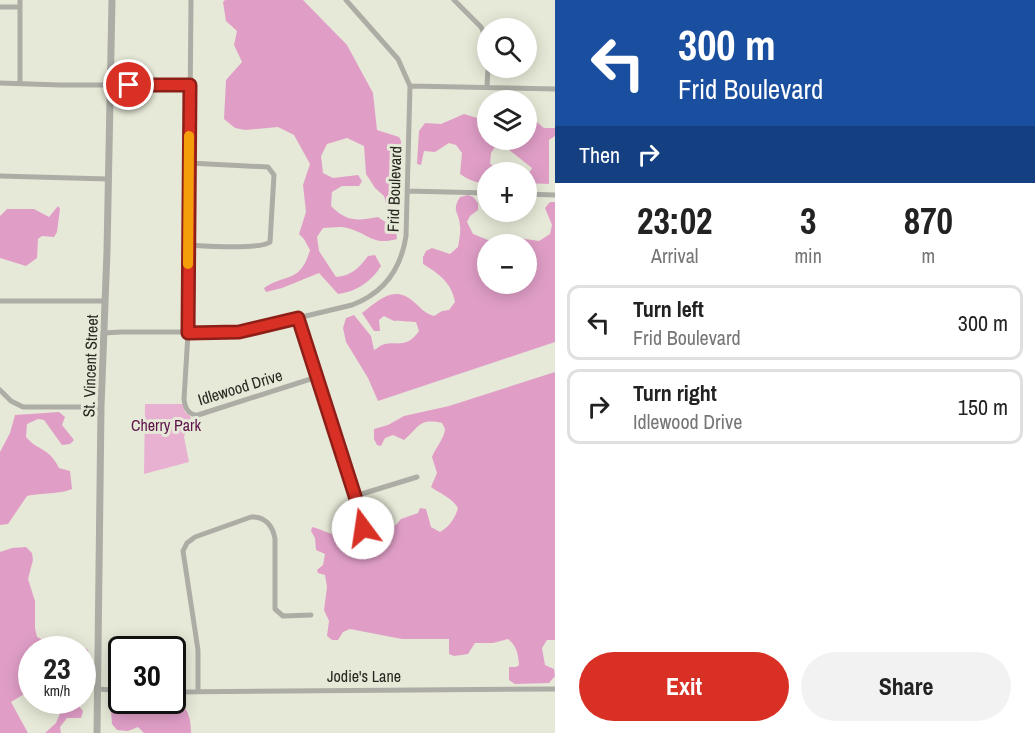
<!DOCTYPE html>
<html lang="en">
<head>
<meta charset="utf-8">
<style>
  :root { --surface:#fff; --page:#f2f2f2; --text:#222; --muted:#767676; --line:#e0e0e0; --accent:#d93025 }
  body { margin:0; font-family:"Archivo Narrow",sans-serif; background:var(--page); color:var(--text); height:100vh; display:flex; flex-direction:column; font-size:22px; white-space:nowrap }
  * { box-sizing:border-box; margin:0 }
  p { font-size:20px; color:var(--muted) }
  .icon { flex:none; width:33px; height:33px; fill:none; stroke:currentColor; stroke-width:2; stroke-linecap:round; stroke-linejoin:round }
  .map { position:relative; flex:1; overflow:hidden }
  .side { display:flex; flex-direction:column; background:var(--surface); width:480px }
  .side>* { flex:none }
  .top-card { background:#1a4fa0; color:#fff; overflow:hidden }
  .buttons { position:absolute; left:477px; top:18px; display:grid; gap:12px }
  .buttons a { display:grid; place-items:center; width:60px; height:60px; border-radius:50%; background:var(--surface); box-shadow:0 3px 15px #0003; font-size:30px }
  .speed { position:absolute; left:18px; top:636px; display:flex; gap:12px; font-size:30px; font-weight:700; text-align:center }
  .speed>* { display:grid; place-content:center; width:78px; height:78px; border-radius:50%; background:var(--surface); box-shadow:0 3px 15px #0003; line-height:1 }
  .speed small { font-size:15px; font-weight:400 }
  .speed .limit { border:3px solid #111; border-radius:9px; background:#fff; color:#111 }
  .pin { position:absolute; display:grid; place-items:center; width:51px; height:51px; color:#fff; margin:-26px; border:3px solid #fff; border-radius:50%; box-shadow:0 2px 6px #0007 }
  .me { position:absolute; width:66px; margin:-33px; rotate:346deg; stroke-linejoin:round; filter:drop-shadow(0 0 4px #0008) }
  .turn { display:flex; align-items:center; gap:21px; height:126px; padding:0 24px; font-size:27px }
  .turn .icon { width:78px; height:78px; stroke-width:2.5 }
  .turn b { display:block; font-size:42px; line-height:51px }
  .then { display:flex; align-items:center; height:57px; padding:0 24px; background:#0003; gap:12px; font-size:22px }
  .eta { display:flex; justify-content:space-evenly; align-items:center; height:102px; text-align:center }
  .eta b { font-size:36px; font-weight:700; line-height:42px }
  .button { display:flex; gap:12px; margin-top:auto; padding:12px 24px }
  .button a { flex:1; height:69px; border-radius:36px; background:var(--accent); color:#fff; font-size:24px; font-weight:700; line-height:69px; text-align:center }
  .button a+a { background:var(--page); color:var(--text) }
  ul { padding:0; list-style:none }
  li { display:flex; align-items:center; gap:18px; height:75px; margin:0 12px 9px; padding:0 12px; border:3px solid var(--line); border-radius:12px }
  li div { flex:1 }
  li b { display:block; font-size:22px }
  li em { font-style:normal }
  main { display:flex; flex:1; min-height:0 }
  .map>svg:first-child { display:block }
</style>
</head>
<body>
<main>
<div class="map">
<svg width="555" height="733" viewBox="0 0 555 733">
  <rect width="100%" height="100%" fill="#e7e9d8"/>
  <!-- green -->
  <path fill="#e8b1d2" d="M145,404H183L185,412L191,417L184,437L189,462L144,474Z"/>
  <!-- forest -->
  <path fill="#e09ec7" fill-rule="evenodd" d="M225,0H303L347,45L373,93L377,130L399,137L401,141L398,213L394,218L389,215L384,196L375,188L366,174L364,146L347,138L327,144L321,156L323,173L333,178L358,175L362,181L359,186H342L332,192L331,206C347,222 357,221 378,217L396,229L397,239C372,246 368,233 347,228C340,226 330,228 323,228L317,237L319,251L336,277C351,276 359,268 368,256L375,255L381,266C372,281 356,292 338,294L319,273L282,288L266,292L264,288C286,273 300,284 310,250L304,239L299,234L306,212L303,185L310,164L294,135L278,127L245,130L235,128L224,119L226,80L242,62L234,45L237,31L226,21L223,2Z
    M464,114L477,118L487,115L488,140H526L527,118L533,119L544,128H555V136L549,140V184L527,183V177L532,168L508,149L494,148L491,153L490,163L497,172H488L487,182C476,184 469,180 460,174L462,153L456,145L449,143L435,152L424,151L421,165L417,164L419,131L425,123L441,124Z
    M468,195L473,197L478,203V210L470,216L467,222L473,234L493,242L511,237L539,241L550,234L552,225L545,208L550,202H555V342L378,401L368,378L346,342L343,328L346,318L354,315L371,336L374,350C377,349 379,346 382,345C396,340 406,350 419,331L416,322C411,322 397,320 394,321L384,316L379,320L380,331H374L362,313C379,300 394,284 414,302C421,308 424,313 434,316L442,311L449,310L455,302C452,283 438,273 423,264V257L426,251L432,248L450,254L458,247C459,240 461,232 460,226C459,211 451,212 460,197ZM526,244V284H488V244Z
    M58,206L60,209L57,232L54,237L42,236L38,239L37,258L26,266L0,258V216L7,209H34L49,217Z
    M555,372V640H547L542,648L545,665L554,669L555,676L549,683L515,684L509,680V667H516L519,665C518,654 517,646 508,639L493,643H475L468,654L454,656L449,654V639H402L350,629L343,632L338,640H332L327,636L329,621L324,610L327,587L325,575L318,573L317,570L323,565L325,554L316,550L315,538L311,531L312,527C324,530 335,537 347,537L351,530L360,537H367L372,532V526L376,524L383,527L396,525L401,519L418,513L420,508L426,509L431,527L440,532C450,526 455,518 458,508C451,497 442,495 431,487L437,473L432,457C436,447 444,439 445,429L442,423C418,418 420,427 404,440L393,435L385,438L381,446L377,445L374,439V429L388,425L404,416L449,406Z
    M59,412L65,417L62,425L74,440L70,444L62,445L44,420L38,419L27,424L26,437C39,452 49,447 59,468L70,471L72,489C62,494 40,493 27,496L8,524L0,525V452L10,433L15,415Z
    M26,547L32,553L33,560L28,579L35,601V628L37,637C52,645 66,648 82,646L88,650L91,664L89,681L83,687L82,650H32L31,690L11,702L28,733H0V552L12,548Z
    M119,702H178C189,708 191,721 191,733H144L138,727L128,731L117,730L112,724L111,711Z
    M79,706L83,711L81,718H67L60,727L61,733H45L56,723L61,711Z"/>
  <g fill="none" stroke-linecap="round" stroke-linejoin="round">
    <!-- minor -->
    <path stroke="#adada6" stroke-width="5" d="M20,0V83
      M191,0L188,333L184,399C185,408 188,415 198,415L317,377
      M454,0L481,27L488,41
      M0,7H19
      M0,83L60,85H190
      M410,86L555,89
      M487,87L488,68
      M0,176L108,179
      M407,191L488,193
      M526,194L555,195
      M189,245C205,246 259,250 270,242L274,175L268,167L189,163
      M0,301H105
      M299,318L355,496L363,528
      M104,333L121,332H239L352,305C384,293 401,269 406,236L410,86L398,59L346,0
      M0,390L11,401L23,407H101
      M355,496L417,477
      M99,689L122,691
      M198,691V650L183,551L187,543L195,537L251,517C265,516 273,526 275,539V609L283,616L311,615
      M172,692L555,689"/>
    <!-- tertiary -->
    <path stroke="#adada6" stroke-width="7" d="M97,733L101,407L107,251L112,0"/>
  </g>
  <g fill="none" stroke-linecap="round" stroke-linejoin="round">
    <defs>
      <path id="route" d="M129,85H190L188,333L239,332L298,318L355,496L363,528"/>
    </defs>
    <!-- route casing -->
    <use href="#route" stroke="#8d1f18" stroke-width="15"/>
    <!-- route -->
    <use href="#route" stroke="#d93025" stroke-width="10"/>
    <!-- slow -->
    <path stroke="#f59e0b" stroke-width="10" d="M188,264L189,136"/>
  </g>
  <g text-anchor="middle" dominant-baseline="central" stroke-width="6" stroke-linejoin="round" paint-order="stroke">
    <!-- street labels -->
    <g font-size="16" fill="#272721" stroke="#e7e9d8">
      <text transform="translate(394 189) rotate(-88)">Frid Boulevard</text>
      <text transform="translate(90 366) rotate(-88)">St. Vincent Street</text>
      <text transform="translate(240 387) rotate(-17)">Idlewood Drive</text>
      <text x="364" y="676">Jodie's Lane</text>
    </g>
    <!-- park labels -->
    <g font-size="16" fill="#5d1148" stroke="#e7e9d8">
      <text x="166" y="425">Cherry Park</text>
    </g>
  </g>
</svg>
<div class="buttons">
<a><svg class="icon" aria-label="search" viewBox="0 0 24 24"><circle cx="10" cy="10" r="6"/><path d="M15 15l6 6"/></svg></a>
<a><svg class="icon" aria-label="layers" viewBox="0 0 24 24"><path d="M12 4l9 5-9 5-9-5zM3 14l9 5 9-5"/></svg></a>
<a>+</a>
<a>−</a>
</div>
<div class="speed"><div>23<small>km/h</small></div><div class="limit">30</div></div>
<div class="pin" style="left:129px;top:85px;background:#d93025"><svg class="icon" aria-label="arrive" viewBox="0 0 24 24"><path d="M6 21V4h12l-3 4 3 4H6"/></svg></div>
<svg class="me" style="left:363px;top:528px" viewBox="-20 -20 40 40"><circle r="19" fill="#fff"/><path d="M0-13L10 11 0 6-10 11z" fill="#d93025"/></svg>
</div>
<section class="side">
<div class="top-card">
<div class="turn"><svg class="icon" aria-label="left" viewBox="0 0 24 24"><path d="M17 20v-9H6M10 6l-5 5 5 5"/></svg><div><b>300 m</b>Frid Boulevard</div></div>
<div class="then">Then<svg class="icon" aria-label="right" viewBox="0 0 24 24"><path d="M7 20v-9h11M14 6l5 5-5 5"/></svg></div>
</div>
<div class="eta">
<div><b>23:02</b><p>Arrival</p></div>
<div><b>3</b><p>min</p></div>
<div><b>870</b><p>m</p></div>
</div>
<ul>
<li><svg class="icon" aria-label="left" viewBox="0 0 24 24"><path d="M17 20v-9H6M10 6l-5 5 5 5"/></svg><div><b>Turn left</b><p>Frid Boulevard</p></div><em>300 m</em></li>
<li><svg class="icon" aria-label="right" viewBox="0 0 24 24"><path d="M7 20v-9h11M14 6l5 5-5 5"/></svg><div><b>Turn right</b><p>Idlewood Drive</p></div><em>150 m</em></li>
</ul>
<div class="button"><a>Exit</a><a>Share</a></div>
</section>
</main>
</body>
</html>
